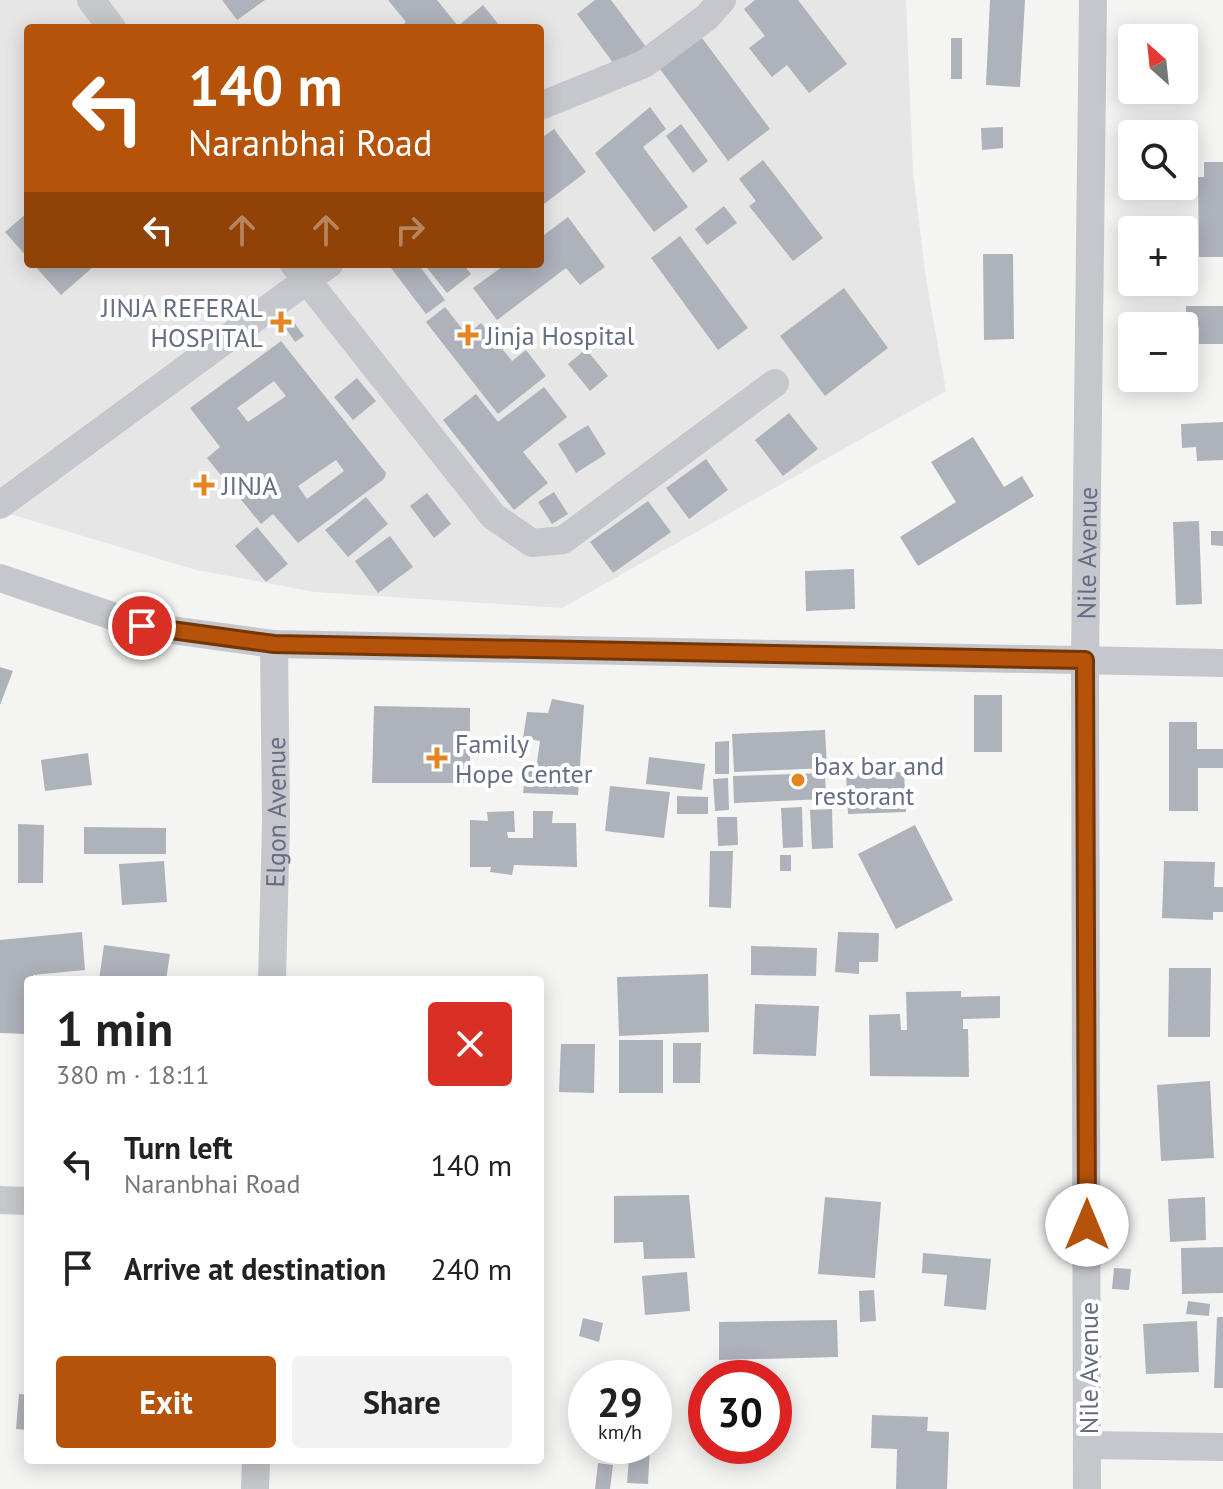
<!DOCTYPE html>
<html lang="en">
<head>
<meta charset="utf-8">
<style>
  :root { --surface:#fff; --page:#f2f2f2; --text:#222; --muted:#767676; --accent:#b45309 }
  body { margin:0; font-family:"PT Sans",sans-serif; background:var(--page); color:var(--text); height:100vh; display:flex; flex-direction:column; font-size:30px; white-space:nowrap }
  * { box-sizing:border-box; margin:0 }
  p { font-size:26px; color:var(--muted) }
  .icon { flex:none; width:44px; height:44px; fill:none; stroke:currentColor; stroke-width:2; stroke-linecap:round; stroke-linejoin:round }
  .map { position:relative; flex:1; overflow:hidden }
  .details { position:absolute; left:24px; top:976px; width:520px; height:488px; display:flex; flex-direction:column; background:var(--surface); border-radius:8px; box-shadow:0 4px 20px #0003 }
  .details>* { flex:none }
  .guide { position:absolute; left:24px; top:24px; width:520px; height:244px; border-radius:8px; box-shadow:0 4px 20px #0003; background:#b45309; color:#fff; overflow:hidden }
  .needle { width:52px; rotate:333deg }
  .tools { position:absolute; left:1118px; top:24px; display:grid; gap:16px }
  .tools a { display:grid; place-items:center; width:80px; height:80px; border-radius:8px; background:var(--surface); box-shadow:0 4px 20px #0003; font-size:40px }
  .speed { position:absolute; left:568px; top:1360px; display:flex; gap:16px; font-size:40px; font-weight:700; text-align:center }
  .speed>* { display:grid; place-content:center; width:104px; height:104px; border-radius:50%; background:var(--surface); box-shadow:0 4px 20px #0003; line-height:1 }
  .speed small { font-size:20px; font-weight:400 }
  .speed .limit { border:12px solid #d22; background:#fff; color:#111 }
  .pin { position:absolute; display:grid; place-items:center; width:68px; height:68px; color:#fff; margin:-34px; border:4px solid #fff; border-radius:50%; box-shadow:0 2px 8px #0007 }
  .me { position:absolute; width:88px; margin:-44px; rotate:0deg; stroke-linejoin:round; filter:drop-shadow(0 0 6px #0008) }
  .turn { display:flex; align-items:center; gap:28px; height:168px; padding:0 32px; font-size:36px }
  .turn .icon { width:104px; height:104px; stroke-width:2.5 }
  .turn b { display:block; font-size:56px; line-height:68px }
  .lanes { display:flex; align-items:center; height:76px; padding:0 32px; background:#0003; justify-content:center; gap:40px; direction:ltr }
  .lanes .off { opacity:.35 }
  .round { display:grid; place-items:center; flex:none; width:84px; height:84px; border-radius:8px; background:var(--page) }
  .head { display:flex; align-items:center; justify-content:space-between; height:136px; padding:0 32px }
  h1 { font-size:48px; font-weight:700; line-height:60px }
  .action { display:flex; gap:16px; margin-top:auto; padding:16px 32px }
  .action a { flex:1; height:92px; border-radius:8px; background:var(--accent); color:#fff; font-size:32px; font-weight:700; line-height:92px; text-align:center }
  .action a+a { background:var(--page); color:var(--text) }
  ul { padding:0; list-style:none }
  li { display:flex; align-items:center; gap:24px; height:104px; padding:0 32px }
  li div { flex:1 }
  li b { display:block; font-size:30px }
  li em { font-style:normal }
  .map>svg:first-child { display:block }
</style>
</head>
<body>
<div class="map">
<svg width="1223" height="1489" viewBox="0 0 1223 1489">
  <rect width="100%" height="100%" fill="#f4f5f2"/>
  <!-- built -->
  <path fill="#e5e6e5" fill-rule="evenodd" d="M0,0H906L913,172L926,279L946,391L562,608L315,592L196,570L0,511ZM28,28H540V264H28Z"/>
  <!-- building -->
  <path fill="#aeb2ba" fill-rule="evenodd" d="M222,0H265L237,20Z
    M388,0H437L458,26L483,5L499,25L399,28L406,22Z
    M595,0H611L649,51L620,72L577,14Z
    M755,0H798L847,64L809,93L787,65L772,77L749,48L765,36L744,9Z
    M990,0H1025L1020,87L986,85Z
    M702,38L770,129L728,161L660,69Z
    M951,38H962V79H951Z
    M650,107L666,129L643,147L688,207L654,232L595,153Z
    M681,124L708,161L693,173L666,136Z
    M1003,127V148L982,150L981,128Z
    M554,129L586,172L540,207V139Z
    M763,160L823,238L793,261L749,206L756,201L739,179Z
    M1204,162H1223V257H1199L1198,177H1204Z
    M724,206L737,223L707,245L695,229Z
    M28,212V258L5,232Z
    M568,217L605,267L580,285L566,268L497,320L473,288L506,264H540V238Z
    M680,236L748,328L718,350L651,258Z
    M983,254H1013L1014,339L984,340Z
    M33,264H91L93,267L61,295Z
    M388,264H418L445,300L426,314Z
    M424,264H463L471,274L447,293Z
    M844,288L888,348L825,396L780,336Z
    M1186,306H1223V344H1199V327L1186,328Z
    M445,307L467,335L481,323L512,361L526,350L546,376L498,414L426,322Z
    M293,321L304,336L295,342L285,327Z
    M281,341L386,473L384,479L298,543L273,514L261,524L207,458L220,447L190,408ZM274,381L286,396L248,422L237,408ZM336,460L344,471L307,499L298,486Z
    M586,349L608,376L590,391L568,364Z
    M357,378L376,401L353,420L334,397Z
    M544,387L567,417L523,452L548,483L514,510L443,420L476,394L498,422Z
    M789,413L818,449L783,476L755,440Z
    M1223,422V460L1197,461L1196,447L1182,448L1181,424Z
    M588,425L606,454L576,473L558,444Z
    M973,437L1004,487L1022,476L1034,496L918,566L900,537L956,502L931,462Z
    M706,459L728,490L689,519L666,488Z
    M554,492L568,514L552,524L538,502Z
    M427,493L451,524L434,538L410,506Z
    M366,497L388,524L348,557L325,530Z
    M648,501L671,532L613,573L590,542Z
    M1199,521L1202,604L1176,605L1173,522Z
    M257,527L288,564L266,582L235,546Z
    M1211,531H1223V546L1211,545Z
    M390,536L413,567L378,593L355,561Z
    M854,569L855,609L806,611L805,571Z
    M0,667L13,671L0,705Z
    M974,695H1002V752H974Z
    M552,699L584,705L578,795L523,793L526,768L536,769L540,741L523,738L527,712L548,713Z
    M374,706L470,708V783H372Z
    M1169,722H1197V749H1223V768H1198V811H1169Z
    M825,730L827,768L734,772L732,734Z
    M729,741V774H715V742Z
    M88,753L92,785L45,791L41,760Z
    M649,757L705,764L702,790L646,784Z
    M904,772L906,812L848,814L846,774Z
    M825,773L826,799L734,803L733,776Z
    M728,778L729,810L715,811L713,779Z
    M610,786L670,792L664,838L605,831Z
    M677,796L708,797V814H677Z
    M802,807L803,847L783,848L781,808Z
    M832,809L833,848L812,849L810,810Z
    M514,811L515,832H507L508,838H533V811H553L552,823H576L577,867L514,865L512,875L490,872L491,867H470V820L488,821L487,812Z
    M717,817H737L738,845L718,846Z
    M18,824L44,825L43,883H18Z
    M915,825L953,900L896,929L858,854Z
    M84,827L166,828V854H84Z
    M710,851H733L731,908L709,907Z
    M780,855H791V871H780Z
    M164,861L167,902L122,905L119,864Z
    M1164,861L1215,862L1214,887H1223V912H1213V920L1162,918Z
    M82,932L85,970L33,975V980H28V1034L0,1033V940Z
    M838,932L879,933L878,962H859V974L835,972Z
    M104,945L170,954L166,980H99Z
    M751,946L817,948L816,976L751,975Z
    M1169,968H1211L1210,1037H1168Z
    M708,974L709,1032L619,1036L617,977Z
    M961,991V997L1000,996V1018L963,1019V1029H968L969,1077L870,1076L869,1015L900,1014L901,1030H907L906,992Z
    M755,1004L819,1006L816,1056L753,1054Z
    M619,1040H663V1093H619Z
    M673,1043H701L700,1083H673Z
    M561,1044H595L594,1093L559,1092Z
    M1210,1081L1214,1158L1161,1161L1157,1085Z
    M689,1195L695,1258L644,1259L643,1242L614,1243V1196Z
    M825,1197L881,1202L875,1278L818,1274Z
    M1205,1197L1206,1240L1170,1242L1168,1199Z
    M1223,1247V1293L1182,1294L1181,1248Z
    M923,1253L991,1259L986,1310L944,1306L947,1275L922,1273Z
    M1114,1268L1131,1269L1129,1290L1112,1289Z
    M687,1272L690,1311L645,1315L642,1276Z
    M874,1290L876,1321L860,1322L859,1291Z
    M1188,1301L1210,1304L1209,1316L1186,1314Z
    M1217,1317H1223V1388H1214Z
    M583,1318L603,1323L599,1342L579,1336Z
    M837,1320L838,1357L719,1360V1322Z
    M1197,1321L1199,1372L1146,1374L1143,1324Z
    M19,1394L28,1395V1430L16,1429Z
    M872,1415L928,1417L927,1431L949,1432L947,1489H896L897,1449L871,1448Z
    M630,1446H650L648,1484L627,1483Z
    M99,1460H194V1464Z
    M598,1463L613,1465L610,1489H595Z"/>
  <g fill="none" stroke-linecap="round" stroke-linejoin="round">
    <!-- minor -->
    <g stroke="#c6c7cc" stroke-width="28">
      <path d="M91,0L112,28"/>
      <path d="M540,106L644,64L707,17L722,0"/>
      <path d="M294,264L493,516L532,543L563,540L775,383"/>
      <path d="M0,505L329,264"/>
      <path d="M0,578L142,626L274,644L1223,663"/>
      <path id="s1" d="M272,980L276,822L274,644"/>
      <path d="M0,1200L28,1201"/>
      <path d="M1088,1445L1223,1447"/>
      <path d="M255,1489L256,1460"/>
      <path id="s2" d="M1087,1489L1085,660L1093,0"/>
    </g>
  </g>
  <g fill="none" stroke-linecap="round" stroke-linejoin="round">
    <defs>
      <path id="route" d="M142,626L274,644L1085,660L1087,1225"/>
    </defs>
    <!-- route casing -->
    <use href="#route" stroke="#753606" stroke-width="20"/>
    <!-- route -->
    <use href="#route" stroke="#b45309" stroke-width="14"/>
  </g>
  <!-- markers -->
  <g fill="#e58522" stroke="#fff" stroke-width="3">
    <path d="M277 310h8v8h8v8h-8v8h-8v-8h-8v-8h8z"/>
    <path d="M464 323h8v8h8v8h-8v8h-8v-8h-8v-8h8z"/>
    <path d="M200 473h8v8h8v8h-8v8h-8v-8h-8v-8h8z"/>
    <path d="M433 746h8v8h8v8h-8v8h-8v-8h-8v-8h8z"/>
    <circle cx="798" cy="780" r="8"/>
  </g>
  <g text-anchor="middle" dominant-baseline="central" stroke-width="8" stroke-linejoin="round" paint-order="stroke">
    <!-- poi labels -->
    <g font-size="26" fill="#646d83" stroke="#fff" text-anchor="start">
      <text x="263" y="307" text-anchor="end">JINJA REFERAL<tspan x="263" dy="30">HOSPITAL</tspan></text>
      <text x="486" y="335">Jinja Hospital</text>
      <text x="222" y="485">JINJA</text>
      <text x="455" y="743">Family<tspan x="455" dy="30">Hope Center</tspan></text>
      <text x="814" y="765">bax bar and<tspan x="814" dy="30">restorant</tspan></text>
    </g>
    <!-- street labels -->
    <g font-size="26" fill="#646d83" stroke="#fff">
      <text stroke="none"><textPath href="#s2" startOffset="936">Nile Avenue</textPath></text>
      <text stroke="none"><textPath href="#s1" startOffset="168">Elgon Avenue</textPath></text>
      <text transform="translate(1088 1368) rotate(-90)">Nile Avenue</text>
    </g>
  </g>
</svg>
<div class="tools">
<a><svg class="needle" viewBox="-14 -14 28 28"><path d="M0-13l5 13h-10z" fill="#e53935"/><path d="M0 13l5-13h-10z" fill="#767676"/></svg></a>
<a><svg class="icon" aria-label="search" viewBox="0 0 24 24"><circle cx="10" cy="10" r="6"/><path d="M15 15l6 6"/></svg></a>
<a>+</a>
<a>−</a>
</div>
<div class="speed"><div>29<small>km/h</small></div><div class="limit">30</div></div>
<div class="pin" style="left:142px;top:626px;background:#d93025"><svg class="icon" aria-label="arrive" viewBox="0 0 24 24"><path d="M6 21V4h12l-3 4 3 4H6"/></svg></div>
<svg class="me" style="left:1087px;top:1225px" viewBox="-20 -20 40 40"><circle r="19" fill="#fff"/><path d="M0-13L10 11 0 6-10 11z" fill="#b45309"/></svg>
<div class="guide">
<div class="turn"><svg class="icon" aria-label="left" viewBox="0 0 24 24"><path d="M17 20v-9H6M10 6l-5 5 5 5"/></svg><div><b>140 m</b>Naranbhai Road</div></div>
<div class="lanes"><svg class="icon" aria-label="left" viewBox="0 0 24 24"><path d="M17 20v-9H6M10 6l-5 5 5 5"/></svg><svg class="icon off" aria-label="ahead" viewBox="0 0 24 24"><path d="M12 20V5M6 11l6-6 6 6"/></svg><svg class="icon off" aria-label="ahead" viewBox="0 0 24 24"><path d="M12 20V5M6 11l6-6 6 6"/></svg><svg class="icon off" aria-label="right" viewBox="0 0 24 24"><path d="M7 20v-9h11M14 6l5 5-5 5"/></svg></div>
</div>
<section class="details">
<div class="head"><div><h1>1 min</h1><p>380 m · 18:11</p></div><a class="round" style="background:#d93025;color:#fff"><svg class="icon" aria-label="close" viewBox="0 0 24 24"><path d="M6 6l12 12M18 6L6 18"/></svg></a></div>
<ul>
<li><svg class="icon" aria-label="left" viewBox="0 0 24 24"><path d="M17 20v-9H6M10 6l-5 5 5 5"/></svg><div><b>Turn left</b><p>Naranbhai Road</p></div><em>140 m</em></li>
<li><svg class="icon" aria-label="arrive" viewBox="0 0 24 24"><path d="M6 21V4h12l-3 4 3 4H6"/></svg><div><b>Arrive at destination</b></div><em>240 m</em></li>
</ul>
<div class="action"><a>Exit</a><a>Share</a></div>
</section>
</div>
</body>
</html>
